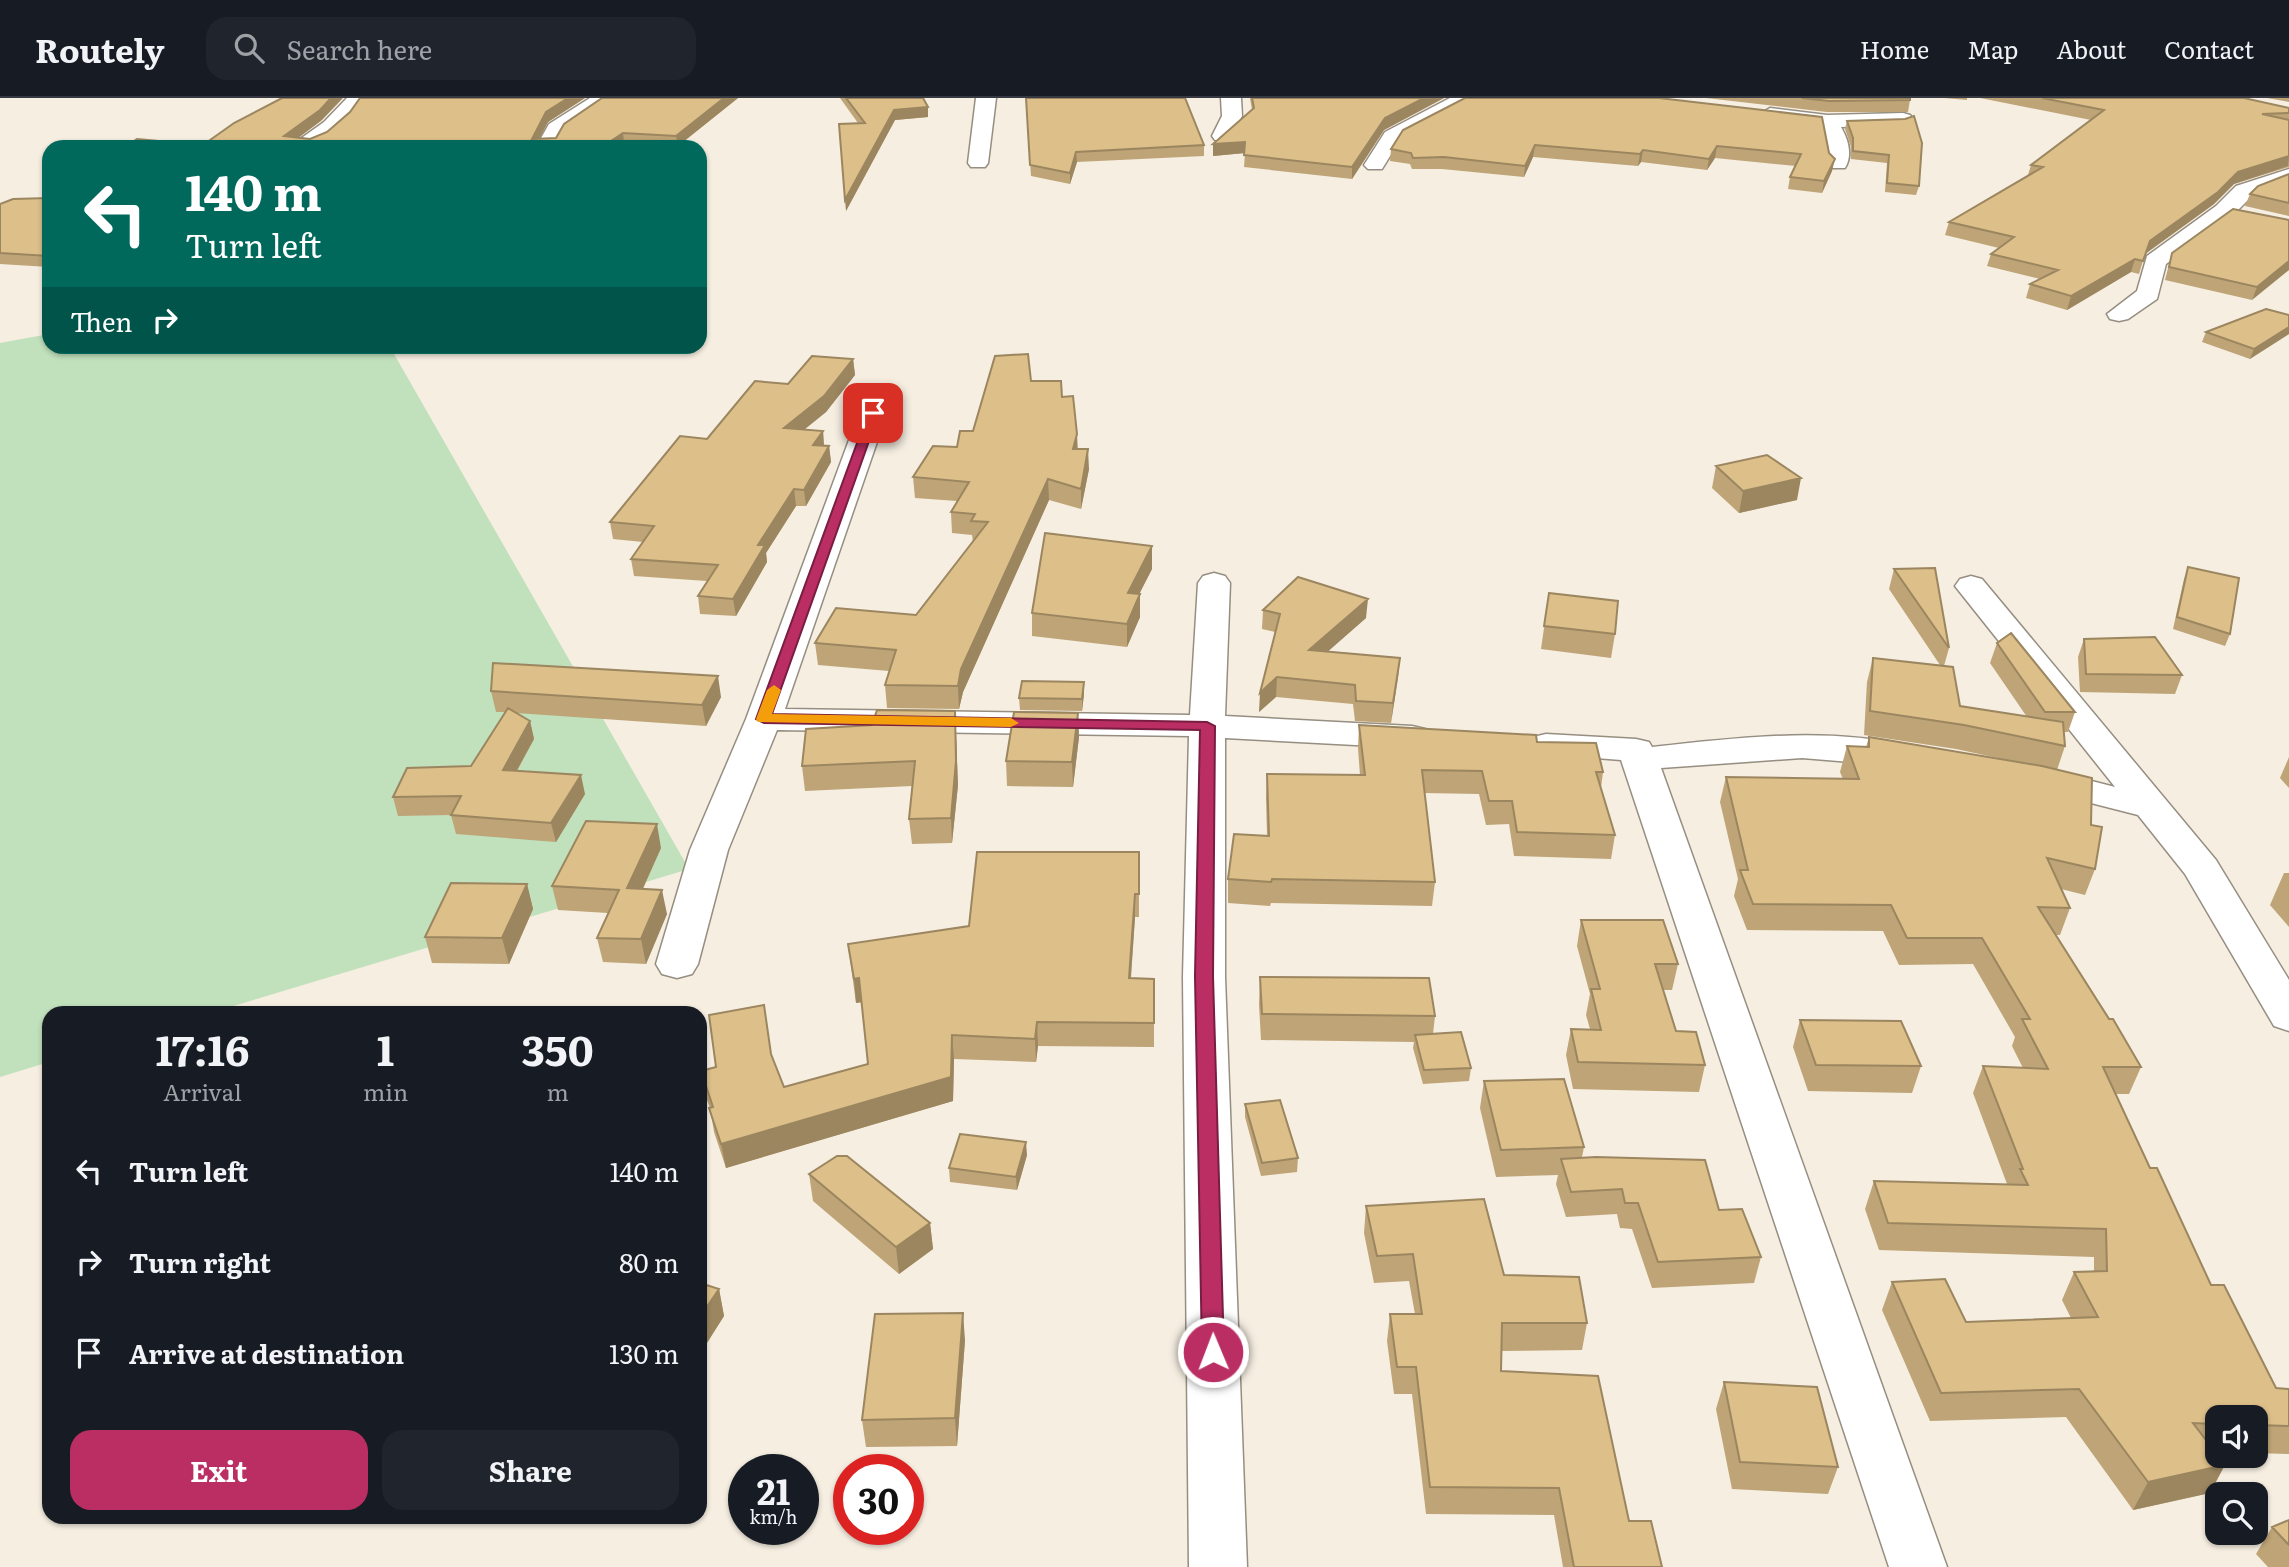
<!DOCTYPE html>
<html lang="en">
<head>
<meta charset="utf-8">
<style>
  :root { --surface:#171b24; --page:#20242c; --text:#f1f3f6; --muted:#9ea1a6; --line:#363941; --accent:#ba2e64 }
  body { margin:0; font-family:Literata,serif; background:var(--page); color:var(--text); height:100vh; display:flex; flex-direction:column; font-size:26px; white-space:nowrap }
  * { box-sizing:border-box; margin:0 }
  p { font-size:23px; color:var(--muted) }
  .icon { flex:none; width:38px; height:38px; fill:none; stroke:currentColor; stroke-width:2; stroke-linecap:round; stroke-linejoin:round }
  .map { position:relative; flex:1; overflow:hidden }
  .drawer { position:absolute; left:42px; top:908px; width:665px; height:518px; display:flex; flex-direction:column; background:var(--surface); border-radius:21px; box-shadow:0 2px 5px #0004 }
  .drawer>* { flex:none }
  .guide { position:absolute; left:42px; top:42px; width:665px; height:214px; border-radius:21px; box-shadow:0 2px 5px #0004; background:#00695c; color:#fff; overflow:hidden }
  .buttons { position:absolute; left:2205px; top:1307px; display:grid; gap:14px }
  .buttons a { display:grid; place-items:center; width:63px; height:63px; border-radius:14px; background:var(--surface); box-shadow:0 2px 5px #0004; font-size:35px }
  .speed { position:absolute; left:728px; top:1356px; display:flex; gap:14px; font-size:35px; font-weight:700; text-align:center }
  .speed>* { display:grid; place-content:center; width:91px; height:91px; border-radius:50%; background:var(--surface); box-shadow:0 2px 5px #0004; line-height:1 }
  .speed small { font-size:18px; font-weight:400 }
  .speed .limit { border:10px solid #d22; background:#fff; color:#111 }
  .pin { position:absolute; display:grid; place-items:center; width:60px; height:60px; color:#fff; margin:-30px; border-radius:14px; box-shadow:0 4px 10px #0006 }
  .me { position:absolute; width:77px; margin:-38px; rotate:359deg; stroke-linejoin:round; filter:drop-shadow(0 0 5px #0008) }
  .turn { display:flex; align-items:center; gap:24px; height:147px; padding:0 28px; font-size:32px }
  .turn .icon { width:91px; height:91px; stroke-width:2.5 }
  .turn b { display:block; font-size:49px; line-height:60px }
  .then { display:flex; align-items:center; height:66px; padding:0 28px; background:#0003; gap:14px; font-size:26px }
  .eta { display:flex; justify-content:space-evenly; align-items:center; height:119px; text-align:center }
  .eta b { font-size:42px; font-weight:700; line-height:49px }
  .cta { display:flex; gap:14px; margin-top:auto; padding:14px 28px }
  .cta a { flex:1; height:80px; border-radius:21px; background:var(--accent); color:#fff; font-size:28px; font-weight:700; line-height:80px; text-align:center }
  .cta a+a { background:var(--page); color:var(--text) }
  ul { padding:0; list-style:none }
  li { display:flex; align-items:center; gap:21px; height:91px; padding:0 28px }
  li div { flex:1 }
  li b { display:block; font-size:26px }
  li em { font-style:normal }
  header { display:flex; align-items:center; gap:42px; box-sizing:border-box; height:98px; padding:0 35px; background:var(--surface); border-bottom:2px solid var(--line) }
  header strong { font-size:33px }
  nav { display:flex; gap:38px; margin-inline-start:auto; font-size:24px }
  .search { width:490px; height:63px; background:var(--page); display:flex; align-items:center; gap:18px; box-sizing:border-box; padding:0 24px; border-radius:21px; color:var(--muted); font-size:26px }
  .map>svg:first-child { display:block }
</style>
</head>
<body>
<header>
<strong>Routely</strong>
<div class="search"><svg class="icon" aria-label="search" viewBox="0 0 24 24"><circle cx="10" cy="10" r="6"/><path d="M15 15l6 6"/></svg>Search here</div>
<nav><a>Home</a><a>Map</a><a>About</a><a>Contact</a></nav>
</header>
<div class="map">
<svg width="2289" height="1469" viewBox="0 0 2289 1469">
  <rect width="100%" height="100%" fill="#f6eee1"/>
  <!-- green -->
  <path fill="#c1e0bc" d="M49,236V248L390,249L689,771L210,915H49V964L0,979V245Z"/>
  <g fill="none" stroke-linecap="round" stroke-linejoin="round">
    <defs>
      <path id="minor" d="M347,0H367C355,17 334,46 312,49C304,50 296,49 289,49L324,24Z
        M590,0H613L564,34L556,49H536L549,26Z
        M976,0H996L988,65L985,69H971L968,65Z
        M1221,0H1241L1242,18L1229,42H1215L1212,38L1222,18Z
        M1450,0H1475L1472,4L1400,42L1382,71H1368L1364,67L1385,34Z
        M1770,10L1827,17L1903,15L1910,17L1913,21L1910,25L1903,27L1841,29C1848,41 1853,57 1845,70H1831C1824,59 1830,44 1821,28L1763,20L1760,16Z
        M2289,71V84L2252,98L2232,118L2166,166L2157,201L2128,221L2119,223L2110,221L2107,216L2137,193L2147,158L2216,108L2236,88Z
        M873,307L883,309L887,315L785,611L1190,617L1198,485L1203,478L1214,475L1225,478L1230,485L1225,618L1412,628L1425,631L1430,639L1425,647L1412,650L1225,640V879L1247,1469H1189L1183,879L1189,638L777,632L728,752L698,866L692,876L677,880L662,876L656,866L690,752L746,621L859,315L863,309Z
        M1971,478L1982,481L2216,762L2289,882V933L2274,928L2185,776L2138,717L2028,689L2022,681L2028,673L2041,670L2115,689L1955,488L1960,481Z
        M1546,636L1636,641L1649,644L1652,649C1737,640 1828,628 1912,649L1917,657L1912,665L1899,668L1802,660L1661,670L1947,1469H1889L1621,662L1533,655L1528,647L1533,639Z"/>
    </defs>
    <!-- minor casing -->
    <use href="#minor" stroke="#958e81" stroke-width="3"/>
    <!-- minor -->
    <use href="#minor" fill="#fff" fill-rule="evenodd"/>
  </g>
  <!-- wall -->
  <path fill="#bea476" d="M360,0H585L548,24L539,40H556L602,0H738L678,48L624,45L203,47L322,22L298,40L310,41L327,34L350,14Z
    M840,0H923L928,9V19L895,22L846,113L858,25Z
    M1026,0L1204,47V58L1077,64L1070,86L1031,78Z
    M1250,0H1444L1384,32L1352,81L1244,69L1245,55L1213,58L1252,12Z
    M1706,0H1910V2L1908,14H1827Z
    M1944,0H1967V2Z
    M1980,0H2244L2289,10V69L2234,86L2214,106L2145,156L2139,176L2131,174L2067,212L2026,200L2030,186L2040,181L1987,168L1991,156L1999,150L1945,137L1949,124L2028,77L2031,67L2091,22Z
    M2267,0H2289V4Z
    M1822,19L1832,73L1822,95L1788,91L1790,79L1796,68L1715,60L1707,72L1641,64L1638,68L1533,59L1524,79L1442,71H1412L1410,66L1390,63L1391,51Z
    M1905,21L1919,88L1916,97L1885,94L1887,65L1851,61V49L1845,31L1847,23Z
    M2289,76V118L2245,108L2250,96Z
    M49,100V169L0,166V106Z
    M2289,122L2252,202L2165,182L2172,155Z
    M2289,217L2250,261L2202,244L2206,234Z
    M853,261L855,277L826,314L804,332L823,333L824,348H829L831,364L806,408H796L766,455L767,464L736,518L700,516L698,498L707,483L634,478L631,461L643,444L613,441L610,424L707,341L788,286Z
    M1031,283L1062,299L1077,336V351L1089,371L1081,411L1049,402L963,594L959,611L887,610L885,587L889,573L818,567L815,545L916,517L973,444L972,437L952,435L951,414L957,403L915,400L913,379L957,349L973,333Z
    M1716,368L1797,402L1739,415L1712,390Z
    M2188,469L2230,536L2225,548L2173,531L2184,481Z
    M1152,471L1139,496L1140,519L1127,549L1032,538V515Z
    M1894,471L1949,550L1944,568L1960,608L2027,619L1990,565L1997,545L2075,614L2068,634H2064L2065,648L2057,672L2091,727L2095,771L2085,797L2061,791L2070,810L2060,837H2056L2141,969L2129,996H2116L2150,1070L2211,1187L2276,1290L2289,1291V1356L2256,1355V1320H2217V1354H2215L2210,1395L2133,1412L2066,1319L1930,1323L1882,1212L1892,1184L1966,1224L2071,1220L2062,1202L2074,1174L2094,1173V1159L1879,1152L1865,1111L1874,1083L2007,1086L1973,995L1983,968L2023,970L2012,948L2015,939L1973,866L1899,867L1883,833L1747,832L1734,798L1738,781L1720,704L1726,679L1843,681L1840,674L1847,648L1866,649L1869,639L2021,665L1956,651L1864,637L1867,584L1873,560L1940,567L1889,491Z
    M1549,495L1615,536L1611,560L1541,551Z
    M1263,512L1366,520L1328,553L1400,560L1391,625L1355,623L1353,606L1276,599L1259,614L1275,534L1262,531Z
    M2084,541L2182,577L2175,596L2080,594L2078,559Z
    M1084,584V596L1082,613L1020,612L1019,600Z
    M491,593L721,599L706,628L516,615L530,623L534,641L517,673L585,696L556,744L456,736L451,717L398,718L393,699L471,668L505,614H496Z
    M955,613L958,687L952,745L912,746L909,721L912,688L805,693L802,668L872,627Z
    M1078,615L1079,639L1073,689L1007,688L1006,663Z
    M1359,627L1537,644L1603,674L1601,690L1615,737L1611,761L1514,758L1509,726L1486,727L1479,696L1424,695L1435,784L1432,808L1271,805L1270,808L1228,805V781L1267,738L1266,700L1267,676L1360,677L1358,650Z
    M2289,659V690L2280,680Z
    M661,750L643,791L667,816L646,866L603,864L597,840L608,815L558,812L552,788Z
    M1139,754V819H1135L1131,880L1154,881V949L1038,948L1036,964L954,961L953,1003L726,1070L714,1034L710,1010L705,997L701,973L771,956L784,989L868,966L862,904L856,905L848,846L969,828Z
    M2284,775H2289V829L2270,807Z
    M527,786L533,811L509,866L432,865L425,839Z
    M1581,822L1678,866L1672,892H1663L1676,933L1705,967L1699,994L1573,991L1566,957L1571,931H1590L1586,917L1590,896L1577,848Z
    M1260,879L1435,918L1433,936L1471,970L1469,983L1423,986L1413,950L1414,944L1261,942L1259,906Z
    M1800,922L1921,968L1912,995L1808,993L1793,949Z
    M1484,983L1584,1049L1582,1059L1719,1112L1761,1159L1754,1185L1652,1190L1632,1131L1620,1130L1617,1116L1566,1119L1556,1086L1558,1077L1496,1079L1480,1010Z
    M1245,1006L1298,1060L1297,1074L1261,1078L1245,1019Z
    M1027,1057L1017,1092L950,1084L949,1070Z
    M809,1076L930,1125L933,1151L899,1176L813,1103Z
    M1366,1108L1504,1177L1587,1225L1582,1252L1502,1253L1501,1273L1629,1423L1662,1469H1563L1554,1417L1426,1416L1412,1296H1394L1387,1243L1390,1216H1415L1409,1183L1374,1185L1364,1135Z
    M700,1185L719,1191L724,1218L705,1248L700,1246Z
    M965,1242L957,1348L866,1349L862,1322Z
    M1724,1284L1838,1369L1828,1396L1732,1391L1716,1311Z
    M2289,1422V1469H2268L2256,1456L2272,1429Z"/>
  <!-- shaded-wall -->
  <path fill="#9b8660" d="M331,0H343L322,22L286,49L284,38Z
    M568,0H585L548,24L535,49L532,41L546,14Z
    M724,0H738L678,48L676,38Z
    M1424,0H1444L1384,32L1352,81V69L1385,20Z
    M928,9V19L895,22L846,113L845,102L894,12Z
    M623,35L624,45L618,49H602Z
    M1245,44V55L1213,58V46Z
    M1535,47L1533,59L1524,79L1525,68Z
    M1717,48L1715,60L1707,72L1709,61Z
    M1643,52L1641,64L1638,68L1640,56Z
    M1076,54L1077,64L1070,86V75Z
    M2289,58L2288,68L2234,86L2214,106L2145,156L2150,143L2238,74Z
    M1835,61L1832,73L1822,95L1824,83Z
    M2135,161L2131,174L2067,212L2071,198Z
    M2289,163V172L2252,202L2257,189Z
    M2289,229V236L2250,261L2254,251Z
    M853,261L855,277L826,314L786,346L784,330Z
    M823,333L824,349L813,347Z
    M1077,336L1078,356L1073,351Z
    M829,348L831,364L806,408L804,392Z
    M1088,351L1089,371L1081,411V391Z
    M1801,380L1797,402L1739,415L1743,393Z
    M1048,381L1049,402L963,594L959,611L958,588L961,571Z
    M794,391L796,408L766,455L767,464L736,518L733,501L758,447Z
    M1152,448V471L1128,518V495Z
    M1140,496V519L1127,549V526Z
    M1368,501L1366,520L1308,571L1309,552Z
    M1400,560L1398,580L1391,625L1393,605Z
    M718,578L721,599L706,628L702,607Z
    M1277,579L1276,599L1259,614L1260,595Z
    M1084,584V596L1082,613V601Z
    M955,613L958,687L952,745L951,720Z
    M1078,615L1079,639L1073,689L1072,664Z
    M530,623L534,641L507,690L503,672Z
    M581,677L585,696L556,744L551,725Z
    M657,726L661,750L632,814L627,790Z
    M527,786L533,811L509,866L502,840Z
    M662,792L667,816L646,866L641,841Z
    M1135,796V819L1129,904V880Z
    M859,880L862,904L856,905L854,881Z
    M1037,924L1038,948L1036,964L1035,941Z
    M952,937L954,961L953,1003L726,1070L721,1046Z
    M1026,1044L1027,1057L1017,1092L1016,1079Z
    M930,1125L933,1151L899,1176L896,1149Z
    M719,1191L724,1218L705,1248L700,1225V1219Z
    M963,1215L965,1242L957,1348L955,1320Z
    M2225,1367L2210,1395L2133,1412L2148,1384Z"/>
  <!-- building -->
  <path fill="#ddbf89" stroke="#9b8660" stroke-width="2" d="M282,0H331L320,12L284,38L310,41L327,34L350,14L360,0H568L546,14L532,41L556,40L564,26L602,0H724L676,38L623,35L602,49H125L137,41L203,47L234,25Z
    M846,0H923L928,9L894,12L845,102L839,26L865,25Z
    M1026,0H1185L1204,47L1076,54L1070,75L1030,67Z
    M1252,0H1424L1385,20L1352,69L1244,57L1245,44L1213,46L1254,10Z
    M1465,0H1659L1822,19L1829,55L1835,61L1824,83L1790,79L1801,56L1717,48L1709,61L1643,52L1640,56L1535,47L1525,68L1444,59L1413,60L1411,55L1391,51L1403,32Z
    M1802,0H1910V2L1829,3Z
    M2042,0H2244L2289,10V15L2262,16L2289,22V58L2238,74L2218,94L2150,143L2143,163L2135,161L2071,198L2030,186L2058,172L1991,156L2014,139L1949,124L2043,69L2031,67L2104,12Z
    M1914,18L1922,45L1919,88L1887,85L1889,57L1853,53V40L1847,23L1905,21Z
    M2289,76V105L2250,96L2258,88Z
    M49,100V158L0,155V106L13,101Z
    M2233,111L2289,122V163L2257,189L2169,169L2172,155Z
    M2266,211L2289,217V229L2254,251L2206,234Z
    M1028,256L1031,283H1061L1062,299L1073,298L1077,336L1073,351H1088L1081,391L1048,381L961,571L958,588L885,587L896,552L815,545L836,510L916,517L988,424L971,423L975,416L951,414L969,384L913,379L933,348L957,349L960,333H973L995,258Z
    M812,258L853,261L824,298L784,330L823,333L813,347L829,348L804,392L794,391L758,447H765L733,501L698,498L718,467L631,461L654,428L610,424L680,338L707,341L755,283L788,286Z
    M1767,357L1801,380L1743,393L1716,368Z
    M1045,435L1152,448L1128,495L1140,496L1127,526L1032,515Z
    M2188,469L2239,480L2230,536L2177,519Z
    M1935,470L1949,550L1894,471Z
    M1298,479L1368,501L1309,552L1400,560L1393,605L1356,603L1355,587L1277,579L1260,595L1280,516L1263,512Z
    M1549,495L1618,503L1615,536L1544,528Z
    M2011,535L2075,614H2045L1997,545Z
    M2155,539L2182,577L2086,576L2084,541Z
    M1873,560L1953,569L1960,608L2063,624L2065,648L1964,627L1870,613Z
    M493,565L718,578L702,607L491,593Z
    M1022,583L1084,584L1082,601L1019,600Z
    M508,610L530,623L503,672L581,677L551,725L451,717L461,698L393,699L407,670L471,668Z
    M877,612L955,613L956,663L951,720L909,721L915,663L802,668L806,631L872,627Z
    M1014,614L1078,615L1072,664L1006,663Z
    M1359,627L1536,637L1537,644L1596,645L1603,674H1596L1615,737L1517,734L1512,703H1489L1482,673L1422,672L1435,784L1272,781L1271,784L1228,781L1234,736L1269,738L1267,676L1365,677Z
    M1869,639L2042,668L2092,680L2091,727L2102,729L2095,771L2047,760L2070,810L2038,809L2109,921H2113L2141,969H2103L2150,1070H2157L2211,1187H2224L2276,1290L2289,1291V1328L2256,1327V1320H2217V1326L2193,1325L2225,1367L2148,1384L2079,1291L1941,1295L1892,1184L1945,1181L1966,1224L2098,1219L2074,1174L2107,1173L2106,1131L1888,1125L1874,1083L2028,1087L2020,1071H2023L1983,968L2048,971L2022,921H2030L1982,840H1907L1891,807L1753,806L1740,772H1748L1726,679L1859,681L1847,648L1869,649Z
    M586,723L657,726L627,790L662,792L641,841L597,840L619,792L552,788Z
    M977,754H1139V796H1135L1129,880L1154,881V925L1037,924L1035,941L952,937L951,979L721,1046L709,1010L713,1009L701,973L716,969L709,917L764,907L771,956L784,989L868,966L859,880L854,881L848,846L969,828Z
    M451,785L527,786L502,840L425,839Z
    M1581,822H1663L1678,866H1655L1676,933L1696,934L1705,967L1578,964L1571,931L1601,932L1591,891H1600Z
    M1260,879L1429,880L1435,918L1262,916Z
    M1800,922L1901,923L1921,968L1816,967Z
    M1461,934L1471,970L1424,972L1415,937Z
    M1564,981L1584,1049L1501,1052L1484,983Z
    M1280,1002L1298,1060L1262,1065L1245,1006Z
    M960,1036L1026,1044L1016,1079L949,1070Z
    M837,1058H847L930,1125L896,1149L809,1076Z
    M1596,1059L1705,1062L1719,1112L1742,1111L1761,1159L1658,1164L1638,1105H1625L1622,1091L1571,1094L1561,1061Z
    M1484,1101L1504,1177L1579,1179L1587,1225H1502L1501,1273L1598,1278L1629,1423H1651L1662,1469H1574L1559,1390L1430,1389L1416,1269H1397L1390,1216H1422L1413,1156L1377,1158L1366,1108Z
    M700,1185L719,1191L700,1219Z
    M963,1215L955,1320L862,1322L875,1216Z
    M1724,1284L1817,1289L1838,1369L1740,1364Z
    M2289,1422V1447L2272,1429Z"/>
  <!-- route -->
  <path fill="#ba2e64" stroke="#791e41" stroke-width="2" d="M873,311L879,315L772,616L1207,624L1215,628L1213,878L1224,1254L1221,1260L1213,1263L1205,1260L1202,1254L1195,878L1200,632L764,625L756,621L868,315Z"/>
  <!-- slow -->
  <path fill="#f59e0b" d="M774,587L781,592L772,616L1011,620L1019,625L1011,629L758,624L756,621L767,592Z"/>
</svg>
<div class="buttons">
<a><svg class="icon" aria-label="sound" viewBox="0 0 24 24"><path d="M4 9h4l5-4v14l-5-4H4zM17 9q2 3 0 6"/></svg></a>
<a><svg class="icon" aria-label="search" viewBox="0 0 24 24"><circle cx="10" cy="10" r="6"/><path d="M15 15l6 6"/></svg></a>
</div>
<div class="speed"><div>21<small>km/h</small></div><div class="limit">30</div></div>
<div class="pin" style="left:873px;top:315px;background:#d93025"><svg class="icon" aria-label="arrive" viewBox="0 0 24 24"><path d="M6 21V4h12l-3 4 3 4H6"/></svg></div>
<svg class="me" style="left:1213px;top:1254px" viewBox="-20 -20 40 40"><circle r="17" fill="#ba2e64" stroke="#fff" stroke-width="3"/><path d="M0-11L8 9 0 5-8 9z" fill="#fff"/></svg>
<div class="guide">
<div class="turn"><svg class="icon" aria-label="left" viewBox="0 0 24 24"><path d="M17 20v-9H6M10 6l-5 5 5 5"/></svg><div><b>140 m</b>Turn left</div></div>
<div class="then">Then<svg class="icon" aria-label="right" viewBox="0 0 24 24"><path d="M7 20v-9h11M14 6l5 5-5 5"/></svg></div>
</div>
<section class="drawer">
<div class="eta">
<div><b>17:16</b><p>Arrival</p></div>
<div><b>1</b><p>min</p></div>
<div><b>350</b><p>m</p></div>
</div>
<ul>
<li><svg class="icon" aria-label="left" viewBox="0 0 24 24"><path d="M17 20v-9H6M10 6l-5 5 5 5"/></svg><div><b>Turn left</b></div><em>140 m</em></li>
<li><svg class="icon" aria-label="right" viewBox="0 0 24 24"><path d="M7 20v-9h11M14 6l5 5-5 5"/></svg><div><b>Turn right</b></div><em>80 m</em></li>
<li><svg class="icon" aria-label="arrive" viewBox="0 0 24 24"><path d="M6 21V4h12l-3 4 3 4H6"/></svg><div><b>Arrive at destination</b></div><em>130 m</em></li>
</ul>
<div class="cta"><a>Exit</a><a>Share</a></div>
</section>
</div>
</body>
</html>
